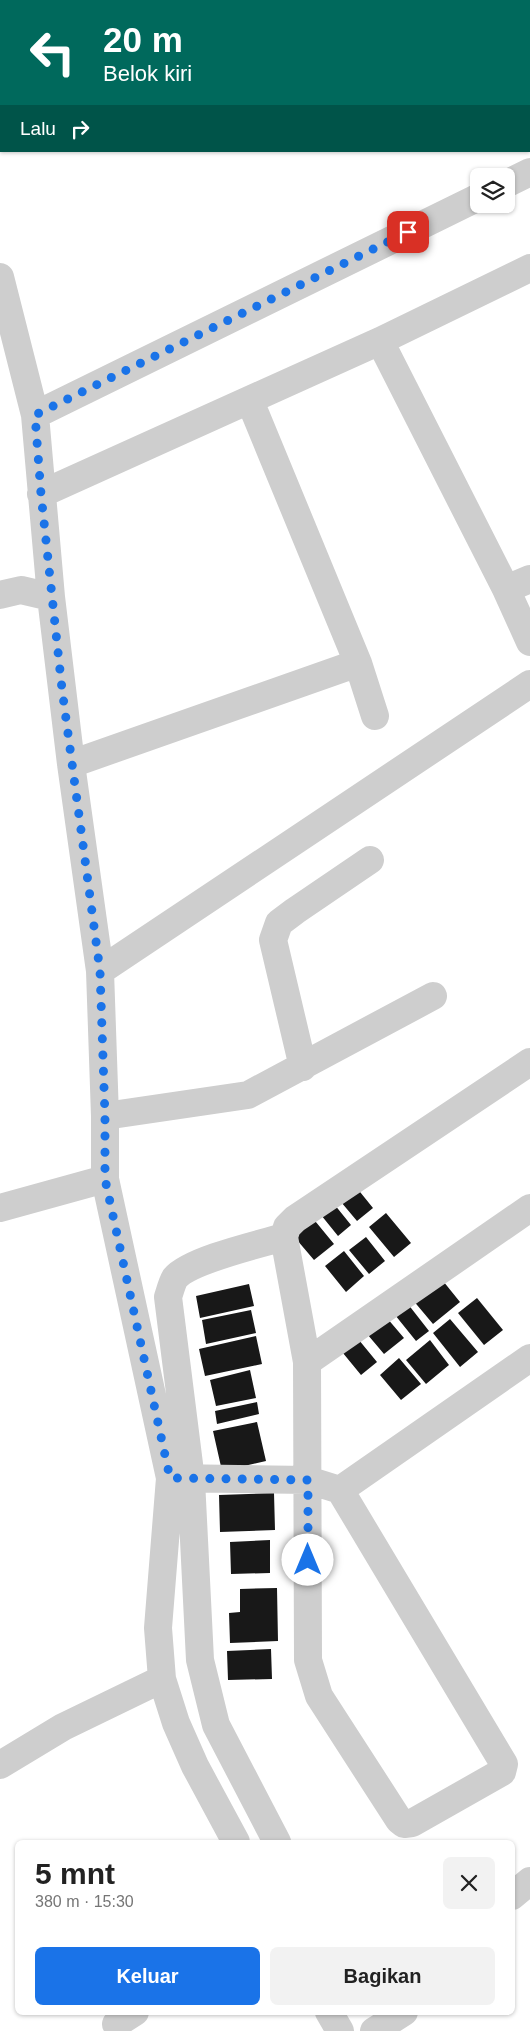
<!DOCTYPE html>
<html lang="id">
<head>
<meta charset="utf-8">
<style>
  :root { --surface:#fff; --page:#f2f2f2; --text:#222; --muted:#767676; --accent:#1a73e8 }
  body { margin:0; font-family:Helvetica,sans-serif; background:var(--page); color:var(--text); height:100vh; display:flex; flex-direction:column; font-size:19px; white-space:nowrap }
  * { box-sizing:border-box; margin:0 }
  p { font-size:16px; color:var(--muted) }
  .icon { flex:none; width:28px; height:28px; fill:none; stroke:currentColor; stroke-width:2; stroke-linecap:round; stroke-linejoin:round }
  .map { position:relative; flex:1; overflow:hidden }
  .sheet { position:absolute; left:15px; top:1840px; width:500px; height:175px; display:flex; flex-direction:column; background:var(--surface); border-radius:8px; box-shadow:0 1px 4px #0004 }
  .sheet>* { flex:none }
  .guide { position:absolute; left:0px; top:0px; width:530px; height:152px; box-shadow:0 1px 4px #0004; background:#00695c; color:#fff; overflow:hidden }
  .tools { position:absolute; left:470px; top:168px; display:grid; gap:10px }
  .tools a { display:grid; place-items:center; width:45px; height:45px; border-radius:8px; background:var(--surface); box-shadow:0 1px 4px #0004; font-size:25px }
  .pin { position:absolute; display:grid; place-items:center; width:42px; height:42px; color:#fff; margin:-21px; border-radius:10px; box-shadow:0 2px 8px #0006 }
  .me { position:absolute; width:55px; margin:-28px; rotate:0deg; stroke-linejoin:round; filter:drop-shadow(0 0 4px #0008) }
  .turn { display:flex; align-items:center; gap:18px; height:105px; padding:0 20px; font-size:22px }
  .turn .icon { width:65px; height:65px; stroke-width:2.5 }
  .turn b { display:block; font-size:35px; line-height:42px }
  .then { display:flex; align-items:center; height:48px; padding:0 20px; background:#0003; gap:10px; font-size:19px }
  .round { display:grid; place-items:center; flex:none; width:52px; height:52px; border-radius:8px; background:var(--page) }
  .head { display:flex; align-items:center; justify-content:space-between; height:85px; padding:0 20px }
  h1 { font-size:30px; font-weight:800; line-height:38px }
  .action { display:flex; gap:10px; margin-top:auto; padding:10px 20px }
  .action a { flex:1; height:58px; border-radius:8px; background:var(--accent); color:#fff; font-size:20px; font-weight:800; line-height:58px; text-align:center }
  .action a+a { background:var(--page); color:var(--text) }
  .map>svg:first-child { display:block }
</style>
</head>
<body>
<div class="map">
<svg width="530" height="2031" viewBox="0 0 530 2031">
  <rect width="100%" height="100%" fill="#fff"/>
  <!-- building -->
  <path fill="#181818" d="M352,1182L373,1208L357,1221L336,1196Z
    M330,1199L351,1225L338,1236L317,1210Z
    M386,1213L411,1243L394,1257L369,1227Z
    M311,1216L334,1244L314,1260L291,1233Z
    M366,1237L385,1261L369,1274L349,1250Z
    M344,1251L364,1276L346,1292L325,1266Z
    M439,1276L460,1302L433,1324L412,1299Z
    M249,1284L254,1306L200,1318L196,1296Z
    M477,1298L503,1330L484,1345L458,1313Z
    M404,1299L429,1331L416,1341L391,1310Z
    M251,1310L256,1333L206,1344L202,1320Z
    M381,1311L404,1338L384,1354L362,1328Z
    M450,1319L478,1352L460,1367L433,1333Z
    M354,1334L377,1362L361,1375L338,1347Z
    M256,1336L262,1364L205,1376L199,1349Z
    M430,1340L449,1365L426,1384L406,1360Z
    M399,1358L421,1384L401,1400L380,1375Z
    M250,1370L256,1398L216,1406L210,1380Z
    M257,1402L259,1414L217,1424L215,1411Z
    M257,1422L266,1461L222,1471L213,1431Z
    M274,1493L275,1530L220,1532L219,1495Z
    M270,1540V1573L231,1574L230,1542Z
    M277,1588L278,1641L230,1643L229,1613L240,1612V1589Z
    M271,1649L272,1679L228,1680L227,1651Z"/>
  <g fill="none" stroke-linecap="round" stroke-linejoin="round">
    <!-- street -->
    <path stroke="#cecece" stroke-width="28" d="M506,184L530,172
      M0,277L35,415L51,597L71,764L100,971L105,1116V1179L170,1478L158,1628L162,1679L176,1723L195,1766L236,1842
      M380,341L506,589L530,642
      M250,401L358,663L375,716
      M35,415L479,197
      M41,494L380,341L530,268
      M506,589L530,579
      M0,595L21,590L51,597
      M71,764L358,663
      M100,971L530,684
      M303,1067L273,940L279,923L295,911L370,860
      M105,1116L248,1095L433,996
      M0,1208L105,1179
      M307,1362L530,1208
      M170,1478L308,1480L340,1490L504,1764L502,1772L412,1823L404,1824L399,1820L319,1696L308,1660L307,1362L284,1237L287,1227L295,1219L530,1062
      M340,1490L530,1358
      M0,1765L63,1727L162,1679
      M277,1842L216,1725L200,1660L191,1480L168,1297C170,1291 172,1283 175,1278C190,1260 260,1244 284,1237
      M512,1896L530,1881
      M329,2012L340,2031
      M116,2024L135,2012
      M374,2031L404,2012"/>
  </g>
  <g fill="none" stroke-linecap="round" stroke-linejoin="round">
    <!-- route -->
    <path stroke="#1a73e8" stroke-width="9" stroke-dasharray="0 16.2" d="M308,1560V1480L170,1478L105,1179V1116L100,971L62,689L41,494L35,415L408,232"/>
  </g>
</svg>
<div class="tools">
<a><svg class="icon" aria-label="layers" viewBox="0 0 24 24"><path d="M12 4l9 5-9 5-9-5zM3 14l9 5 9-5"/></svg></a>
</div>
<div class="pin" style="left:408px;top:232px;background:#d93025"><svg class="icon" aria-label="arrive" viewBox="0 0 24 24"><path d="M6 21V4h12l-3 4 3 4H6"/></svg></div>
<svg class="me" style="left:308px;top:1560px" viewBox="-20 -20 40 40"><circle r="19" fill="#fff"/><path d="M0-13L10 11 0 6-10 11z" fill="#1a73e8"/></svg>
<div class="guide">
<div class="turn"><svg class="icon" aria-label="left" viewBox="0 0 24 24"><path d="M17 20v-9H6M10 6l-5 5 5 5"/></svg><div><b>20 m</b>Belok kiri</div></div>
<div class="then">Lalu<svg class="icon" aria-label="right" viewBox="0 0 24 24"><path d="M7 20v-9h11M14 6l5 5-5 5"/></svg></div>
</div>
<section class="sheet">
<div class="head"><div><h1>5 mnt</h1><p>380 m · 15:30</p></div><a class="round"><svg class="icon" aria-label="close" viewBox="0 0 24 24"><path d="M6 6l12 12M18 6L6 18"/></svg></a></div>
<div class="action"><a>Keluar</a><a>Bagikan</a></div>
</section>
</div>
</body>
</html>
